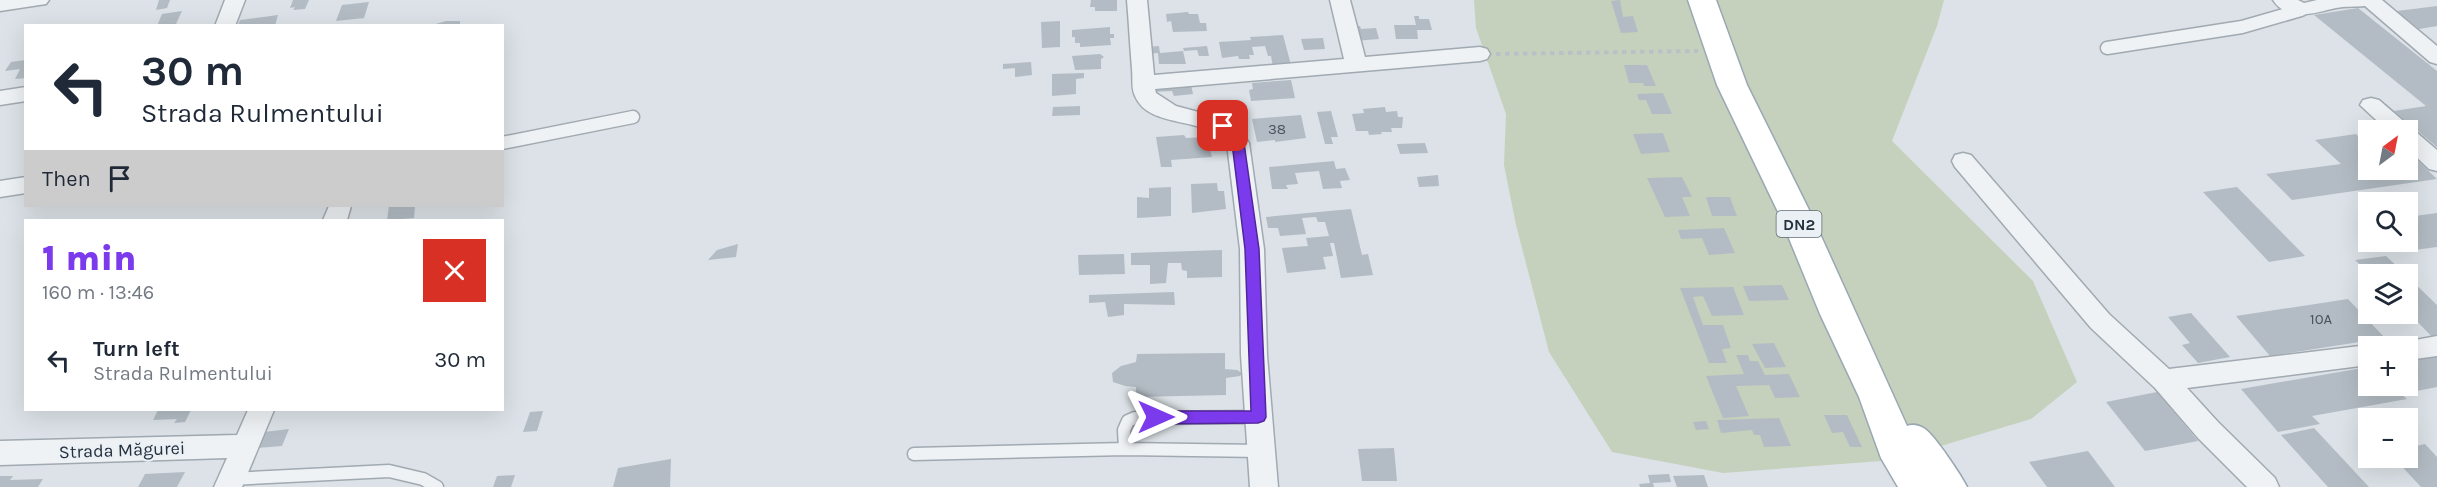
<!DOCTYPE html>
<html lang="en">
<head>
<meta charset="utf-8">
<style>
  :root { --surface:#fff; --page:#f6f6f7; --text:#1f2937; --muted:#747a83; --accent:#7c3aed }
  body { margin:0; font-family:Karla,sans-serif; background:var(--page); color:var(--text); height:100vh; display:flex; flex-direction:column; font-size:22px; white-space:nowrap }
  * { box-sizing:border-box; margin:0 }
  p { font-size:20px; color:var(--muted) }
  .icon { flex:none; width:33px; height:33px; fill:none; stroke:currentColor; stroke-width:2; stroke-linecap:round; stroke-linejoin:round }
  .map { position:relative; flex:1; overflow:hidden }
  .side { position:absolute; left:24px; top:219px; width:480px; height:192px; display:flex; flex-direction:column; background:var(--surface); border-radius:0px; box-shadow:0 6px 24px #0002 }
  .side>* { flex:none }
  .top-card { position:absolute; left:24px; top:24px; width:480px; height:183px; border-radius:0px; box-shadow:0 6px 24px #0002; background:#fff; color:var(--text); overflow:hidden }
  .needle { width:39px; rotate:32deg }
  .buttons { position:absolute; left:2358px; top:120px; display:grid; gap:12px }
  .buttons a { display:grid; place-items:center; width:60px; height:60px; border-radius:0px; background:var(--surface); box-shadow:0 6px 24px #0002; font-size:30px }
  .pin { position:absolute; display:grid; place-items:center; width:51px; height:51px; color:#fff; margin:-26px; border-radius:12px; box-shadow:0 3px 9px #0006 }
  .me { position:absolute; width:66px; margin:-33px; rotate:90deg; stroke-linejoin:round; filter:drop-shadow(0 0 4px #0008) }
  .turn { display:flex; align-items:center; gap:21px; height:126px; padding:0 18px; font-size:27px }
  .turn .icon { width:78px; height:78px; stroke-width:2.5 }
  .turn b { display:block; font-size:42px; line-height:51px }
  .then { display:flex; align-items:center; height:57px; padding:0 18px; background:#0003; gap:12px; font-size:22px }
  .round { display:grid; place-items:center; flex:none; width:63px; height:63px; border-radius:0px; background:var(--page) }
  .summary { display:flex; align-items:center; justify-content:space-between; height:102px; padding:0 18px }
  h1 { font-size:36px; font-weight:800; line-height:45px; color:var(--accent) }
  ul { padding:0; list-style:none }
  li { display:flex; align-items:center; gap:18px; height:78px; padding:0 18px }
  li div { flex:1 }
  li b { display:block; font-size:22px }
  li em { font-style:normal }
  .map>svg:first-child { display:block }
</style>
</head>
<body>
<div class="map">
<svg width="2437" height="487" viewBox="0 0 2437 487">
  <rect width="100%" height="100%" fill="#dce2e7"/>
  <!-- green -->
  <path fill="#c5d1bc" d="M1474,0H1944L1937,26L1892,141L2033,281L2077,382L2031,419L1894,460L1723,473L1612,452L1549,352L1516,225L1504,165L1506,114L1476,28Z"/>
  <!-- building -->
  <path fill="#b3bcc4" d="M159,0H170L167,8L156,10Z
    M293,0H309L305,9L293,10L295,7L290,8Z
    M1091,0H1117V11H1095V7H1090Z
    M1620,0L1623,17L1633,16L1638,32L1621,33L1611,1Z
    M369,2L364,18L336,21L342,5Z
    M2437,6V26L2419,29L2397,11Z
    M2358,8L2437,71V147L2394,111L2426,106L2314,15Z
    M182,11L176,24L157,26L162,14Z
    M1188,12L1189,14H1198L1200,23H1206L1207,31L1173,32L1171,21L1167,22L1166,14Z
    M278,15L275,26L238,25L240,20Z
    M1414,16H1419V19H1429L1432,30H1417L1418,39H1396L1394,25H1416Z
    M460,21V26H429L446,21Z
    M1060,21V47L1042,48L1041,22Z
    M1360,26L1361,29L1376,28L1379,39L1355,41L1351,27Z
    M1110,27V34H1114V38H1110L1111,45L1080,47V43H1075V37H1072V30Z
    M1283,35L1291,65L1273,67L1271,56H1268L1265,46L1252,47L1254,55H1249L1250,59H1239L1238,56L1222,58L1219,42L1251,40L1250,37Z
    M1323,38L1325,49L1304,50L1301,39Z
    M1159,46L1160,53L1183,51L1186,64H1159L1158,53L1147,54V47Z
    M1207,46L1209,56H1199L1197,50L1184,51L1183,48Z
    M1100,54L1104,57L1101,59V69L1075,70L1072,56Z
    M26,60V78L15,79L20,69L5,71L11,62Z
    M1031,62L1032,75L1015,77V68L1003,69V64Z
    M1624,65H1647L1656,86H1644L1643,83H1629Z
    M1084,73V78L1076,79V94L1052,96V74Z
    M1291,80L1295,98L1251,101L1249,90L1253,89L1252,83Z
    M1191,85L1193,94L1174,96L1172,91L1152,92L1151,88Z
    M1663,93L1672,114H1652L1646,100H1639L1637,94Z
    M1080,106V115L1052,116L1053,107Z
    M1385,107L1386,112L1397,111L1398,117H1403L1402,128H1391L1392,132H1381L1382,134L1369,135L1368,131H1356L1352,114L1364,113L1363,109Z
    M1331,111L1338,137H1331L1333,144H1325L1317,112Z
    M1301,115L1306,138L1275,142V140L1257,142L1252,119Z
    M1663,133L1670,152L1641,154L1633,134Z
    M2356,134L2368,146V170H2408V157L2413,156L2437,179L2292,200L2266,174L2341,164L2315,140Z
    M1184,135L1186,138L1207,137L1212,157L1171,160L1172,167H1161L1156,137Z
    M1425,143L1428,153L1400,154L1397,144Z
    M1334,161L1336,169L1345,168L1350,180L1340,181L1342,188L1323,189L1319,171L1295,173L1298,184L1286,185L1288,189H1272L1269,167Z
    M1438,175L1439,186L1419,187L1417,177Z
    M1682,177L1692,197H1682L1690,216L1665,217L1647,178Z
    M1217,183L1218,191H1224L1226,209L1192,213L1191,184Z
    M1171,187V216L1137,218V197L1149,198V188Z
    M2237,187L2305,256L2269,262L2203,192Z
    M1706,197H1730L1737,216H1712Z
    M389,206H415L414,218L387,220Z
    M1351,209L1362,255L1368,254L1373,275L1341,278L1334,243H1330L1333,256L1323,257L1326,269L1287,273L1282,248L1308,246L1306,238L1329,236L1325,222H1318L1316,217L1302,218L1306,234L1280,236L1278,228H1268L1266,217Z
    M2437,213V247L2407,251L2397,242H2408V217Z
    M1724,228L1735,253L1709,255L1702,238L1681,239L1678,230Z
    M738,244L736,257L708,260L717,250Z
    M1222,250V277L1187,278V271L1182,270L1181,263H1168L1166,283L1150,284V265H1131V253Z
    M1124,254L1125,274L1079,275L1078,255Z
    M2386,256L2405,274H2370L2355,260Z
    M2408,277L2437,305V342L2408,312Z
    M1782,285L1789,300L1749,301L1743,286Z
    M1733,287L1744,315L1712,316L1703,296L1693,297L1703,325H1723L1731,348L1722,349L1727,363H1709L1680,288Z
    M1174,292L1175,305L1124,304V315L1108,317L1105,302L1089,303V295Z
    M2348,299L2385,338L2270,356L2236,316Z
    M2191,313L2230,357L2198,363L2182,345L2190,343L2168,317Z
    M1774,343L1786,367L1765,368L1752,344Z
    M1225,353V369L1237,370L1242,373L1240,376L1226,378V395L1136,397V387L1125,386L1113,382L1112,373L1121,366L1136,362L1137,354Z
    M1736,355H1748L1750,361H1758L1765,375L1789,374L1800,397L1775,398L1769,385L1736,386L1749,416L1723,418L1706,376L1744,374Z
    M2437,356V387L2401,394L2407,399L2312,416L2320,424L2278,432L2241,389L2368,367V386H2408V361Z
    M2157,392L2198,441L2145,451L2106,402Z
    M158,410H191L185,422L174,423L177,419L153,420Z
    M543,411L537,431L523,432L530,412Z
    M1824,415H1847L1862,447H1850L1843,432L1832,433Z
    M1779,418L1791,446L1764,447L1760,435H1754L1752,430L1721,433L1717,420Z
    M1706,421L1709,429L1696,430L1693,422Z
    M2314,428L2369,487H2328L2281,435Z
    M289,429L282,446L257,448L264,432Z
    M2425,444L2437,457V487H2421L2394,458H2408V448Z
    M1394,448L1397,481H1362L1358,449Z
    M2088,451L2115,487H2047L2029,462Z
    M671,459L670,487H613L618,468Z
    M185,472L177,487H138L145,474Z
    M1669,474L1671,482L1653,483L1654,487H1640L1639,484L1650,483L1648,475Z
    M515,475L511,487H493L497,476Z
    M1704,475L1708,487H1677L1673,476Z
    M0,476H13L10,480L43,479L38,487H0Z"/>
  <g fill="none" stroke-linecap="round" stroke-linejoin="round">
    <defs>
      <path id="lane" d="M2107,48L2242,27L2301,10
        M502,143L633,117
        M1125,449L1260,451
        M914,454L1125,449L1124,430L1128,421L1135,418L1258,417
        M231,479L389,471L423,479L437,487"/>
      <path id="street" d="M0,0H49L46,4L0,11Z
        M225,0H245L235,26H215Z
        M1127,0H1147L1154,75L1344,59L1330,0H1350L1365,57L1480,47L1487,49L1490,54L1487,59L1480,61L1155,89L1156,93L1176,106L1228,120L1239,127L1249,143L1264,249L1267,355L1278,487H1250L1241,355L1240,249L1227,144C1207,115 1149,130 1135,96C1131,88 1133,78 1132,69C1130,46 1129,23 1127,0Z
        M2273,0H2298L2304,3L2317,0H2382L2437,46V64L2430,62L2365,6C2355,7 2345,6 2336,8C2314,13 2288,23 2273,0Z
        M26,87V101L0,105V91Z
        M2371,98L2379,100L2408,125L2411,130L2416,132L2437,150V171L2429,169L2408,149V130H2387L2360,105L2363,100Z
        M1963,153L1971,155L2109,314L2169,369L2368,345L2373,346H2368V365L2187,388L2218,422L2275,478L2279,487H2247L2198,438L2155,388L2091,328L1955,167L1952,161L1955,155Z
        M26,177V193L0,197V181Z
        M329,206H351L347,220H323Z
        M2437,336V356L2408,360V346H2397L2399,343Z
        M248,410H274L242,487H214L227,458L0,465V441L237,435Z"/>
      <path id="primary" d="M1688,0H1716L1747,85L1811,214L1907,426C1912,424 1919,425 1925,429C1935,436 1961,475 1967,487H1898L1881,458L1859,397L1820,314L1779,214L1717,85Z"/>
    </defs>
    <!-- lane casing -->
    <use href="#lane" stroke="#a1a9b1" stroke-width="15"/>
    <!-- street casing -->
    <use href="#street" stroke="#a1a9b1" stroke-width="3"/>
    <!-- primary casing -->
    <use href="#primary" stroke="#9aa8b3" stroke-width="3"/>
    <!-- path -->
    <path stroke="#bac0c5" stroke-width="4" stroke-dasharray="4.5 4.5" stroke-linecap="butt" d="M1496,54L1698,51"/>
    <!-- lane -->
    <use href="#lane" stroke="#eef2f5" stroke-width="12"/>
    <!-- street -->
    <use href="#street" fill="#eef2f5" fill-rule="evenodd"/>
    <!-- primary -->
    <use href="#primary" fill="#fff" fill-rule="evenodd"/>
  </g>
  <!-- route -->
  <path fill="#7c3aed" stroke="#51269a" stroke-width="1.5" d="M1223,122L1235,128L1244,143L1259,249L1266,417L1264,421L1258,423L1156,424L1151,422L1148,417L1151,413L1156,411H1251L1245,249L1232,143L1226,134L1217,126Z"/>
  <g text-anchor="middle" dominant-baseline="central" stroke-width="4.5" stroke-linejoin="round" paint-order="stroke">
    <!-- number labels -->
    <g font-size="15" fill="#485460">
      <text x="1277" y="129">38</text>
      <text x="2321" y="319">10A</text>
    </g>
    <!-- shield labels -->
    <rect fill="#ebf0f5" stroke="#606a75" stroke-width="1.5" x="1776.5" y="211" width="45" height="26" rx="4.5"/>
    <g font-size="16" font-weight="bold" fill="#25313e">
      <text x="1799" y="224">DN2</text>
    </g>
    <!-- street labels -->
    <g font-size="18" fill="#25313e" stroke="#ebf0f5">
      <text transform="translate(122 450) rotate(-2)">Strada Măgurei</text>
    </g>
  </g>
</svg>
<div class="buttons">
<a><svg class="needle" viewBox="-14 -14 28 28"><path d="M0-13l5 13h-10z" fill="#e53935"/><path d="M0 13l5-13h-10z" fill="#747a83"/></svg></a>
<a><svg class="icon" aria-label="search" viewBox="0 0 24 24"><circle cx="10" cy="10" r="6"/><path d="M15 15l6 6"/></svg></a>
<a><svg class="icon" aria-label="layers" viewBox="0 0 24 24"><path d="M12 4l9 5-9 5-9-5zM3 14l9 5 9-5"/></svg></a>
<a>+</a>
<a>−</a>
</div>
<div class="pin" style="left:1223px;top:126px;background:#d93025"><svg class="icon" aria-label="arrive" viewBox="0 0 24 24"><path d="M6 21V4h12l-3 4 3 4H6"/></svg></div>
<svg class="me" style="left:1156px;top:417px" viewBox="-20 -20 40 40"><path d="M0-17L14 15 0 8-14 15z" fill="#7c3aed" stroke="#fff" stroke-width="4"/></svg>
<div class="top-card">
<div class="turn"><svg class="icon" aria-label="left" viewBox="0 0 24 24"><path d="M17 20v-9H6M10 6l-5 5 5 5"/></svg><div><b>30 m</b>Strada Rulmentului</div></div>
<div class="then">Then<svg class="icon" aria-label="arrive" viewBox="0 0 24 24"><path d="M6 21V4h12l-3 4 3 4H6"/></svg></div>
</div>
<section class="side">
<div class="summary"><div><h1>1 min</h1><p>160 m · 13:46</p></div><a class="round" style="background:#d93025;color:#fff"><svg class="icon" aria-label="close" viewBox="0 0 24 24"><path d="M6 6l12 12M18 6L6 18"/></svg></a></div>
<ul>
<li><svg class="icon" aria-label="left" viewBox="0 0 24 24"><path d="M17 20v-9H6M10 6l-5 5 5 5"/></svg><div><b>Turn left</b><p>Strada Rulmentului</p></div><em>30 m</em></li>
</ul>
</section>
</div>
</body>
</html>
